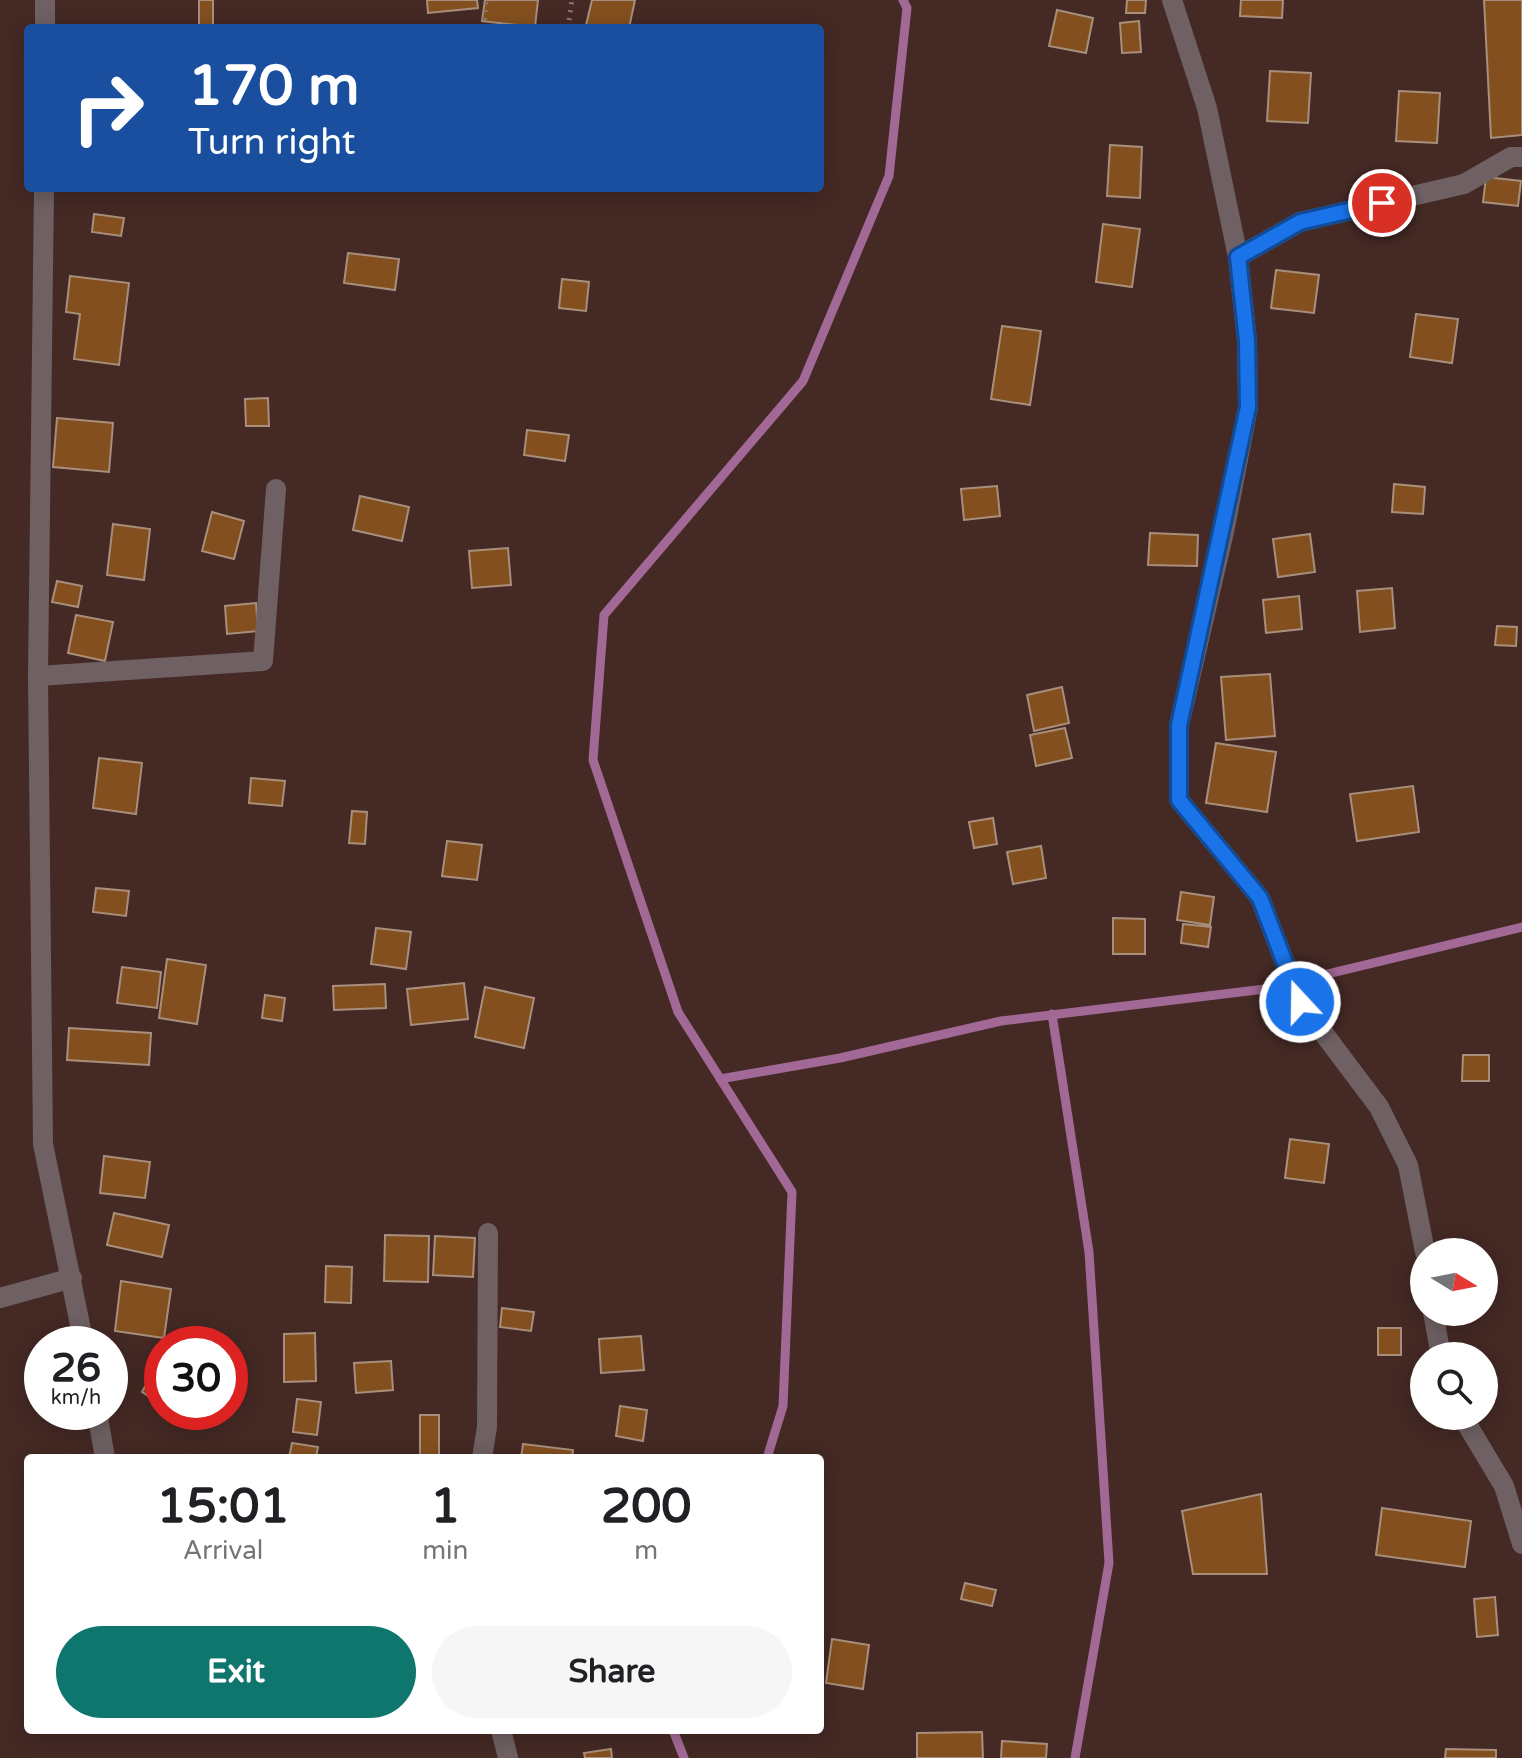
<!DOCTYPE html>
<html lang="en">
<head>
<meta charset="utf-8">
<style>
  :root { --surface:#fff; --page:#f6f6f6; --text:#202124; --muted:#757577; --accent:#0f766e }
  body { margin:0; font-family:"Varela Round",sans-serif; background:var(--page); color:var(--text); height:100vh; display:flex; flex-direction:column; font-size:30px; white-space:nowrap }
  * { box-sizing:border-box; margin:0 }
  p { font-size:26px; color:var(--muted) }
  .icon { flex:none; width:44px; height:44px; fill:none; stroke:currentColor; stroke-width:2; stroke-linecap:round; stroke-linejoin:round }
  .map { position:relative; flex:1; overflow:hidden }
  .side { position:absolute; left:24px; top:1454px; width:800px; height:280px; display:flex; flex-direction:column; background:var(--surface); border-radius:8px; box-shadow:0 4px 20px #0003 }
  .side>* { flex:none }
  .top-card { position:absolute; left:24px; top:24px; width:800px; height:168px; border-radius:8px; box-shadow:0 4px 20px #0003; background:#1a4fa0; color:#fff; overflow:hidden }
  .needle { width:52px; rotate:100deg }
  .buttons { position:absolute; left:1410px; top:1238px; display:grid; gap:16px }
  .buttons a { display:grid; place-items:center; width:88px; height:88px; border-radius:50%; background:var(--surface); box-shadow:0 4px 20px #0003; font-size:40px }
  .speed { position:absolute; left:24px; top:1326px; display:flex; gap:16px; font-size:40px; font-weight:700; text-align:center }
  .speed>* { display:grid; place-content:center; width:104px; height:104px; border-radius:50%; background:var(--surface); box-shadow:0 4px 20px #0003; line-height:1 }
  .speed small { font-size:20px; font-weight:400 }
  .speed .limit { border:12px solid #d22; background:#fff; color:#111 }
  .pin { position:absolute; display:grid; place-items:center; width:68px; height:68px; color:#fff; margin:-34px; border:4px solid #fff; border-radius:50%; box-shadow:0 2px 8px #0007 }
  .me { position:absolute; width:88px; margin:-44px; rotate:339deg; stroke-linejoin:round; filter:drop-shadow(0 0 6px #0008) }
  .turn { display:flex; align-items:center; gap:28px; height:168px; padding:0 32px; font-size:36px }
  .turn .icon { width:104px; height:104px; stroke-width:2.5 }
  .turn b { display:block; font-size:56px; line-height:68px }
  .eta { display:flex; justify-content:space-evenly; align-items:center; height:136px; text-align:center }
  .eta b { font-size:48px; font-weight:700; line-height:56px }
  .primary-button { display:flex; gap:16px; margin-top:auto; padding:16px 32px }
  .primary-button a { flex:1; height:92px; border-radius:48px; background:var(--accent); color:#fff; font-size:32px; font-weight:700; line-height:92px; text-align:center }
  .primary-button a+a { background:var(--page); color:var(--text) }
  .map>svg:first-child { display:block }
</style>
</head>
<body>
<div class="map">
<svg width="1522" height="1758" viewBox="0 0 1522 1758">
  <rect width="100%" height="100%" fill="#442924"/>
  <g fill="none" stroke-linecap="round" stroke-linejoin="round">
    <!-- stream -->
    <path stroke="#a26996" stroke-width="9" d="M1052,1014L1089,1252L1109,1563L1075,1758
      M720,1079L840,1058L1001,1021L1265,989L1522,927
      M767,1458L783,1406L792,1192L678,1012L593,760L604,615L803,381L889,176L907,8L903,0
      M673,1730L684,1758"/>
  </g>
  <!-- building -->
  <path fill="#844f1e" stroke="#a88f7c" stroke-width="2" d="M199,0H213V26H199Z
    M427,0H477L478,8L428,13Z
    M485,0H538L535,27L482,21Z
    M592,0H635L629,28L586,25Z
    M1127,0H1146L1145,13H1126Z
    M1241,0H1283L1282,18L1240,16Z
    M1484,0H1522V135L1491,138Z
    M1057,10L1093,18L1086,53L1049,46Z
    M1139,21L1141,52L1122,53L1120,23Z
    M1270,71L1311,73L1308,123L1267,121Z
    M1399,91L1440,93L1437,143L1396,141Z
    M1110,145L1142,147L1140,198L1107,196Z
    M1486,177L1521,181L1518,206L1483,202Z
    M94,214L124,218L121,236L92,232Z
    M1103,224L1140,229L1132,287L1096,282Z
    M348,253L399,259L395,290L344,283Z
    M1276,270L1319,275L1314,313L1271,308Z
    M70,276L129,283L119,365L74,359L80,314L66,312Z
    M562,279L589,282L586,311L559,308Z
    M1416,314L1458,319L1452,363L1410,357Z
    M1002,326L1041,331L1030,405L991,399Z
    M268,398L269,426H246L245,399Z
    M57,418L113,423L109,472L53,467Z
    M527,430L569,435L565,461L524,455Z
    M1394,484L1425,487L1423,514L1392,512Z
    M997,486L1000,516L964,520L961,489Z
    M360,496L409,507L402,541L353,530Z
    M212,512L244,521L234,559L202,551Z
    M113,524L150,529L144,580L107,575Z
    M1150,533L1198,535L1197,566L1148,565Z
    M1310,534L1315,572L1278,577L1273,539Z
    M508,548L511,585L472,588L469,551Z
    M57,581L82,586L78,607L52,602Z
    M1392,588L1395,628L1360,632L1357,591Z
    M1299,596L1302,629L1266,633L1263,600Z
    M256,603L258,631L227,634L225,606Z
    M76,615L113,622L105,661L68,653Z
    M1497,626L1517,627L1516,646L1495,645Z
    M1270,674L1275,736L1226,740L1221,677Z
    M1062,687L1069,723L1034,731L1027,695Z
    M1065,728L1072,758L1036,766L1030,735Z
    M1216,743L1276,752L1267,812L1206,803Z
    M99,758L142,763L136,814L93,808Z
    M251,778L285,781L282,806L249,803Z
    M1413,786L1419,832L1357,841L1350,794Z
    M352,811L367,812L365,844L349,843Z
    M993,818L997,844L974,848L969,822Z
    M447,841L482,845L477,880L442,876Z
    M1041,846L1046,878L1013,884L1007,852Z
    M96,888L129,891L126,916L93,912Z
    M1181,892L1214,897L1210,925L1177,920Z
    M1113,918L1145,919V954H1113Z
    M1183,924L1211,927L1208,947L1181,943Z
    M376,928L411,932L406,969L371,964Z
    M167,959L206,965L197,1024L159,1018Z
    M122,967L161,972L157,1008L117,1003Z
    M464,983L468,1019L411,1025L407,989Z
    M385,984L386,1008L334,1010L333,986Z
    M485,987L534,998L524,1048L475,1037Z
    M265,995L285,998L282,1021L262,1018Z
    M69,1028L151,1033L149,1065L67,1060Z
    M1463,1055H1489V1081H1462Z
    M1290,1139L1329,1144L1324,1183L1285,1178Z
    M104,1156L150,1162L145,1198L100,1193Z
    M114,1213L169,1225L162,1257L107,1245Z
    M385,1235L429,1236L428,1282L384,1281Z
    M435,1236L475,1238L473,1277L433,1275Z
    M326,1266L352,1267L351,1303L325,1302Z
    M121,1281L171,1289L164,1338L115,1331Z
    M502,1308L534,1312L531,1331L500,1327Z
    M1378,1328H1401V1355H1378Z
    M315,1333L316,1381L284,1382V1334Z
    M641,1336L644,1370L601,1373L599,1339Z
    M391,1361L393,1390L356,1393L354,1363Z
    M152,1374L162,1380L161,1404L142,1392Z
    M297,1399L321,1402L317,1435L293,1432Z
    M620,1406L647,1410L643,1441L616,1436Z
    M420,1415H439V1455H420Z
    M292,1443L318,1447L316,1458H289Z
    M523,1444L573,1450L572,1458H521Z
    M1261,1494L1267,1574H1193L1182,1511Z
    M1382,1508L1471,1521L1465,1567L1376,1555Z
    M965,1583L996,1590L992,1606L961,1599Z
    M1495,1597L1498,1635L1477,1637L1474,1599Z
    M832,1639L869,1645L863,1689L826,1683Z
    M982,1732L983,1758H917V1733Z
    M1002,1741L1047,1744L1046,1758H1001Z
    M611,1749L612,1758H585L584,1753Z
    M1446,1749L1496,1750V1758H1445Z"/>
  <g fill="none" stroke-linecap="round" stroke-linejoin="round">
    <!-- path -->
    <path stroke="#8e7772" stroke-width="5" stroke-dasharray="2 6" stroke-linecap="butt" d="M484,28L486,0
      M568,28L572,0"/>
    <!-- minor -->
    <path stroke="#6e6063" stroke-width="20" d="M45,0V28
      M1172,0L1207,108L1238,257L1247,341L1248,407L1224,532L1179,725V800L1260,898L1300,1002L1379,1107L1408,1165L1425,1252
      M44,188L38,676L43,1144L84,1344
      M1238,257L1300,222L1464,184L1511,157H1522
      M38,676L263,661L276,489
      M0,1298L72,1278
      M1433,1312L1441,1356
      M97,1412L105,1458
      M1462,1416L1504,1486L1522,1544
      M482,1458L487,1427L488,1233
      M501,1730L508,1758"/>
  </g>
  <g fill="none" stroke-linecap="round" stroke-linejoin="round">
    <defs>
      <path id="route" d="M1300,1002L1260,898L1179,800V725L1248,407L1247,341L1238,257L1300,222L1382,203"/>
    </defs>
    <!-- route casing -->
    <use href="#route" stroke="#114b97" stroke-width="20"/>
    <!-- route -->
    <use href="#route" stroke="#1a73e8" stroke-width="14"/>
  </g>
</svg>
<div class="buttons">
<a><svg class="needle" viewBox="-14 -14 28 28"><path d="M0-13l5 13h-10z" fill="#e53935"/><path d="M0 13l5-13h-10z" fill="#757577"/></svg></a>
<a><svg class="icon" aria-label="search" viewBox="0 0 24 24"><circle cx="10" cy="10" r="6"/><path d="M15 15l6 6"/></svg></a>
</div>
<div class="speed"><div>26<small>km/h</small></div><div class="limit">30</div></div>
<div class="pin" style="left:1382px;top:203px;background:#d93025"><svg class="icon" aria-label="arrive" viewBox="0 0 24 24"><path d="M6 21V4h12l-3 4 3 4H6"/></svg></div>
<svg class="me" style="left:1300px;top:1002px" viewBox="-20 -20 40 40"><circle r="17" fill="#1a73e8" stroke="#fff" stroke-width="3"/><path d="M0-11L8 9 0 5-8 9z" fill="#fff"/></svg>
<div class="top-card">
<div class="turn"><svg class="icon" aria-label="right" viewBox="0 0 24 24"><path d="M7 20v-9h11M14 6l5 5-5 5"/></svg><div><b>170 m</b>Turn right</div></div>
</div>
<section class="side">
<div class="eta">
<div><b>15:01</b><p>Arrival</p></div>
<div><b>1</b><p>min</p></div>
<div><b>200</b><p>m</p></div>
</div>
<div class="primary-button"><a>Exit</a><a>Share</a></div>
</section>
</div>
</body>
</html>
